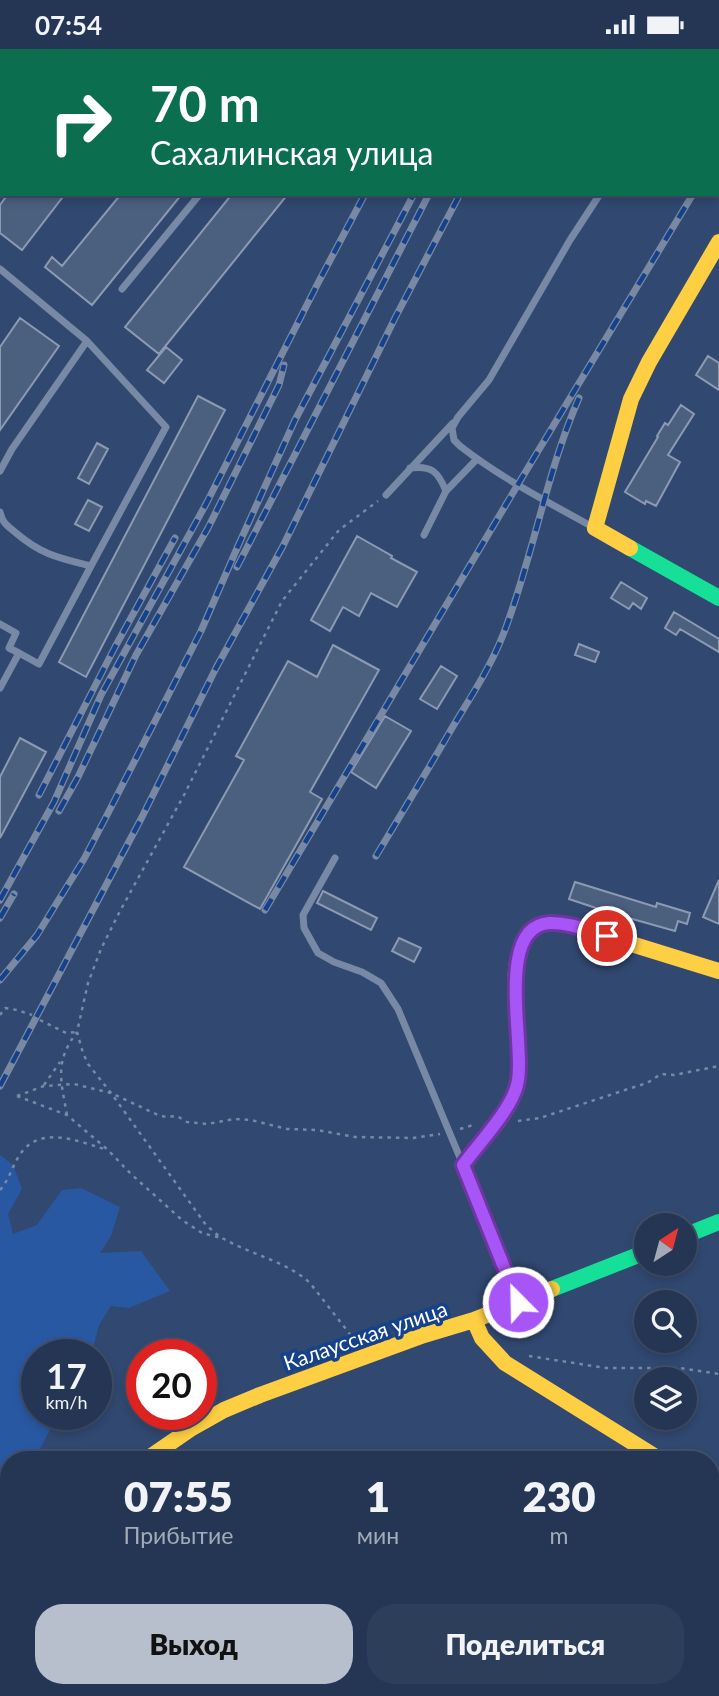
<!DOCTYPE html>
<html lang="ru">
<head>
<meta charset="utf-8">
<style>
  :root { --surface:#253654; --page:#2d3e5a; --text:#f1f3f6; --muted:#a3abb8; --line:#42506b; --accent:#b7bfcd }
  body { margin:0; font-family:Lato,sans-serif; background:var(--page); color:var(--text); height:100vh; display:flex; flex-direction:column; font-size:26px; white-space:nowrap }
  * { box-sizing:border-box; margin:0 }
  p { font-size:23px; color:var(--muted) }
  .icon { flex:none; width:38px; height:38px; fill:none; stroke:currentColor; stroke-width:2; stroke-linecap:round; stroke-linejoin:round }
  .map { position:relative; flex:1; overflow:hidden }
  .sheet { position:absolute; left:0px; top:1402px; width:719px; height:247px; display:flex; flex-direction:column; background:var(--surface); border-radius:28px 28px 0 0; box-shadow:0 4px 10px #0003,0 0 0 2px var(--line) }
  .sheet>* { flex:none }
  .top-card { position:absolute; left:0px; top:0px; width:719px; height:147px; box-shadow:0 4px 10px #0003,0 0 0 2px var(--line); background:#0b6e4f; color:#fff; overflow:hidden }
  .needle { width:46px; rotate:36deg }
  .tools { position:absolute; left:634px; top:1164px; display:grid; gap:14px }
  .tools a { display:grid; place-items:center; width:63px; height:63px; border-radius:50%; background:var(--surface); box-shadow:0 4px 10px #0003,0 0 0 2px var(--line); font-size:35px }
  .speed { position:absolute; left:21px; top:1290px; display:flex; gap:14px; font-size:35px; font-weight:700; text-align:center }
  .speed>* { display:grid; place-content:center; width:91px; height:91px; border-radius:50%; background:var(--surface); box-shadow:0 4px 10px #0003,0 0 0 2px var(--line); line-height:1 }
  .speed small { font-size:18px; font-weight:400 }
  .speed .limit { border:10px solid #d22; background:#fff; color:#111 }
  .pin { position:absolute; display:grid; place-items:center; width:60px; height:60px; color:#fff; margin:-30px; border:4px solid #fff; border-radius:50%; box-shadow:0 2px 7px #0007 }
  .me { position:absolute; width:77px; margin:-38px; rotate:337deg; stroke-linejoin:round; filter:drop-shadow(0 0 5px #0008) }
  .turn { display:flex; align-items:center; gap:24px; height:147px; padding:0 35px; font-size:32px }
  .turn .icon { width:91px; height:91px; stroke-width:2.5 }
  .turn b { display:block; font-size:49px; line-height:60px }
  .eta { display:flex; justify-content:space-evenly; align-items:center; height:119px; text-align:center }
  .eta b { font-size:42px; font-weight:800; line-height:49px }
  .action { display:flex; gap:14px; margin-top:auto; padding:14px 35px }
  .action a { flex:1; height:80px; border-radius:28px; background:var(--accent); color:#111; font-size:28px; font-weight:800; line-height:80px; text-align:center }
  .action a+a { background:var(--page); color:var(--text) }
  .status { display:flex; justify-content:space-between; align-items:center; height:49px; padding:0 35px; background:var(--surface); direction:ltr }
  .status svg { height:19px; fill:currentColor }
  .map>svg:first-child { display:block }
</style>
</head>
<body>
<div class="status"><b>07:54</b><svg viewBox="0 0 49 12"><path d="M0 12V9h3v3zM5 12V6h3v6zM10 12V3h3v9zM15 12V0h3v12zM26 1h20v11H26zM47 4h2v5h-2z"/></svg></div>
<div class="map">
<svg width="719" height="1647" viewBox="0 0 719 1647">
  <rect width="100%" height="100%" fill="#314870"/>
  <!-- green -->
  <path fill="#2958a2" d="M0,1106L13,1116L22,1140L8,1165L13,1185L37,1176L62,1141L81,1139L120,1158L111,1187L100,1204L141,1202L170,1242L129,1259L111,1257L99,1276L94,1295L88,1305L37,1306V1365H58L35,1410H9V1457L0,1468Z"/>
  <!-- building -->
  <path fill="#4b5f7f" stroke="#8c9ab3" stroke-width="2" d="M8,145H65L22,201L0,184V156Z
    M121,145H182L92,256L45,218L52,208L62,217Z
    M232,145H288L159,305L125,278Z
    M20,269L59,297L0,381V298Z
    M166,298L182,311L164,334L147,321Z
    M708,307L719,314V341L696,326Z
    M198,347L225,361L86,628L59,613Z
    M681,356L694,365L668,406L680,413L656,457L646,452L645,455L625,443L658,388L657,387L665,374L668,376Z
    M97,394L108,400L89,435L78,429Z
    M88,451L102,458L89,482L75,475Z
    M357,487L392,507L391,509L417,523L397,558L371,544L359,567L343,558L330,582L311,571Z
    M621,533L647,549L641,560L633,554L629,560L611,549Z
    M674,563L719,590V603L680,580L676,586L665,579Z
    M579,595L599,603L595,613L575,606Z
    M333,596L379,621L310,743L322,750L260,860L184,818L244,711L236,707L288,612L317,628Z
    M441,617L457,627L437,660L420,650Z
    M385,667L411,682L376,739L351,723Z
    M20,689L46,703L0,789V728Z
    M719,831V875L703,868Z
    M575,833L656,858L657,854L690,864L687,875L678,872L675,882L611,864L569,850Z
    M323,842L377,869L371,881L317,854Z
    M399,889L421,899L414,913L392,902Z"/>
  <g fill="none" stroke-linecap="round" stroke-linejoin="round">
    <!-- path -->
    <path stroke="#7889a5" stroke-width="2.5" stroke-dasharray="3.5 5" stroke-linecap="butt" d="M0,966L5,959L17,961L32,966
      M40,971L66,984L77,983
      M44,1036L60,1013
      M17,1047L44,1037L74,1035L111,1044L158,1066L166,1068L177,1067L187,1073L207,1075L234,1070L251,1071L287,1080L317,1081L355,1088L413,1089L440,1085
      M17,1047L67,1066L108,1101L131,1125L182,1171L202,1184L221,1189
      M67,1066C61,1032 54,1013 77,983
      M518,1072L540,1069L625,1041L647,1034L661,1025L674,1026L719,1017
      M460,1080L473,1076
      M0,1141C9,1131 12,1118 19,1107C38,1076 76,1091 104,1100
      M356,1293L310,1234C286,1212 252,1206 224,1190C218,1187 212,1181 206,1176L111,1044L88,1015L83,1004L77,983L88,934L101,900L120,862L184,746L282,552L339,481L378,452
      M529,1307L606,1319H680L719,1325"/>
    <!-- lane -->
    <path stroke="#7889a5" stroke-width="7" d="M85,2L86,0
      M337,2L338,0
      M684,2L685,0
      M0,135L2,133
      M0,220L87,292L12,400L0,422
      M122,240L200,145
      M87,292L166,378L91,517
      M410,419C432,416 438,423 446,442
      M386,446L453,374
      M0,463C3,475 7,476 16,484C42,506 59,509 91,517L39,615L19,604L0,639
      M591,477C546,452 501,429 460,397L454,391L452,379L458,368L489,331L570,191L600,145
      M424,486L446,442L477,410
      M0,575L16,584L9,599L19,604
      M335,809L303,866L304,879L318,904L334,913L362,923L381,934L398,960L463,1116L518,1253"/>
    <!-- street -->
    <path stroke="#7889a5" stroke-width="14" d="M710,1442L719,1447"/>
    <!-- fast -->
    <path stroke="#16e098" stroke-width="16" d="M630,499L719,549
      M684,1187L719,1173
      M552,1240L646,1203
      M0,1597L9,1582"/>
    <!-- slow -->
    <path stroke="#ffcf43" stroke-width="16" d="M630,499L595,479L631,350L649,313L719,193
      M463,1116C480,1093 510,1065 517,1036C527,995 496,901 538,877C547,872 560,875 570,876L719,922
      M474,1271L482,1289L505,1314L659,1410
      M147,1410L192,1379L224,1361L260,1346L424,1286L474,1271L552,1240"/>
    <defs>
      <path id="rail" d="M441,2L442,0
        M489,2L490,0
        M514,2L515,0
        M534,2L535,0
        M718,104L719,101
        M237,518L429,145
        M39,746L115,598L175,489
        M59,762L78,728L136,606L208,479L279,336L284,316
        M376,807C402,764 427,722 452,679C470,649 490,619 503,586C533,509 546,424 579,349
        M0,851L54,753L101,646L206,455L317,236L365,145
        M265,861L517,437L693,145
        M0,869L14,845
        M0,931L37,886L84,810L106,768L201,582L238,497L295,371L414,145
        M0,1037L142,768L216,619L283,497L395,269L460,145"/>
    </defs>
    <!-- rail casing -->
    <use href="#rail" stroke="#7989a3" stroke-width="7"/>
    <!-- rail -->
    <use href="#rail" stroke="#16428b" stroke-width="4.5" stroke-dasharray="13" stroke-linecap="butt"/>
  </g>
  <g fill="none" stroke-linecap="round" stroke-linejoin="round">
    <defs>
      <path id="route" d="M518,1253L463,1116C479,1094 511,1061 517,1036C527,1001 493,878 549,874C568,873 589,882 607,887"/>
    </defs>
    <!-- route casing -->
    <use href="#route" stroke="#6d37a1" stroke-width="18"/>
    <!-- route -->
    <use href="#route" stroke="#a855f7" stroke-width="12"/>
  </g>
  <g text-anchor="middle" dominant-baseline="central" stroke-width="7" stroke-linejoin="round" paint-order="stroke">
    <!-- street labels -->
    <g font-size="21" fill="#fff" stroke="#16428b">
      <text transform="translate(365 1286) rotate(-19)">Калаусская улица</text>
    </g>
  </g>
</svg>
<div class="tools">
<a><svg class="needle" viewBox="-14 -14 28 28"><path d="M0-13l5 13h-10z" fill="#e53935"/><path d="M0 13l5-13h-10z" fill="#a3abb8"/></svg></a>
<a><svg class="icon" aria-label="search" viewBox="0 0 24 24"><circle cx="10" cy="10" r="6"/><path d="M15 15l6 6"/></svg></a>
<a><svg class="icon" aria-label="layers" viewBox="0 0 24 24"><path d="M12 4l9 5-9 5-9-5zM3 14l9 5 9-5"/></svg></a>
</div>
<div class="speed"><div>17<small>km/h</small></div><div class="limit">20</div></div>
<div class="pin" style="left:607px;top:887px;background:#d93025"><svg class="icon" aria-label="arrive" viewBox="0 0 24 24"><path d="M6 21V4h12l-3 4 3 4H6"/></svg></div>
<svg class="me" style="left:518px;top:1253px" viewBox="-20 -20 40 40"><circle r="17" fill="#a855f7" stroke="#fff" stroke-width="3"/><path d="M0-11L8 9 0 5-8 9z" fill="#fff"/></svg>
<div class="top-card">
<div class="turn"><svg class="icon" aria-label="right" viewBox="0 0 24 24"><path d="M7 20v-9h11M14 6l5 5-5 5"/></svg><div><b>70 m</b>Сахалинская улица</div></div>
</div>
<section class="sheet">
<div class="eta">
<div><b>07:55</b><p>Прибытие</p></div>
<div><b>1</b><p>мин</p></div>
<div><b>230</b><p>m</p></div>
</div>
<div class="action"><a>Выход</a><a>Поделиться</a></div>
</section>
</div>
</body>
</html>
